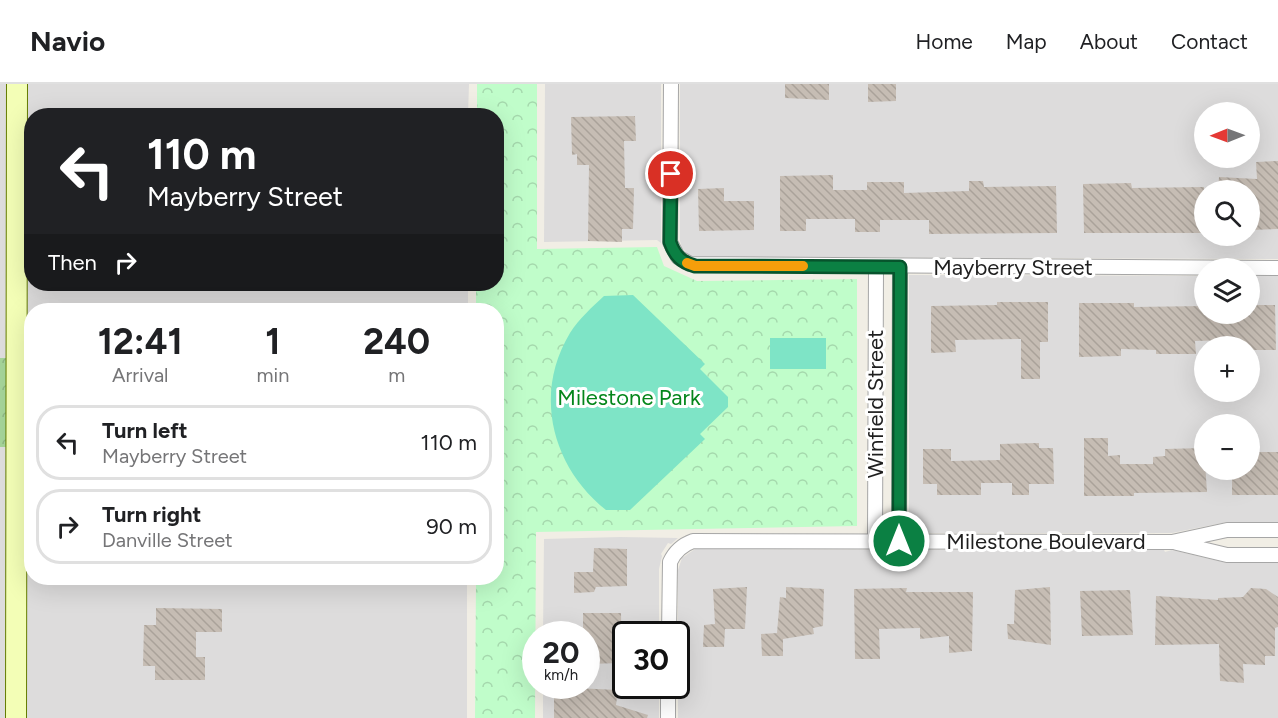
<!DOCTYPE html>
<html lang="en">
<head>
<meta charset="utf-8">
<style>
  :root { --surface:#fff; --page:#f6f6f6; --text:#202124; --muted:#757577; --line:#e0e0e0 }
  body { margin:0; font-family:Figtree,sans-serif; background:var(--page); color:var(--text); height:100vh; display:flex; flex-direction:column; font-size:22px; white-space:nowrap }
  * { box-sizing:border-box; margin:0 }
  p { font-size:20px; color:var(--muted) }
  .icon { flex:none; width:33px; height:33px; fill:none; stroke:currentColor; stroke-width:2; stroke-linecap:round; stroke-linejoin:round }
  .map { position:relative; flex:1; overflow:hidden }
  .drawer { position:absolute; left:24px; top:219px; width:480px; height:282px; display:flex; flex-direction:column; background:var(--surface); border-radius:24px; box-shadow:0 6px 24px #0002 }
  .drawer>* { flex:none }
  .banner { position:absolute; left:24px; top:24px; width:480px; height:183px; border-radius:24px; box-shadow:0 6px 24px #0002; background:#202124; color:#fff; overflow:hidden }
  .needle { width:39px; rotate:269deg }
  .controls { position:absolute; left:1194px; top:18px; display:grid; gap:12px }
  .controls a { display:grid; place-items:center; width:66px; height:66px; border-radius:50%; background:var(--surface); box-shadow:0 6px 24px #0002; font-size:30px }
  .speed { position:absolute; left:522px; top:537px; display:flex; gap:12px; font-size:30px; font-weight:700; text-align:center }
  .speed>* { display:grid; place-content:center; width:78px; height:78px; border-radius:50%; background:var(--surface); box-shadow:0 6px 24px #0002; line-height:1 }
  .speed small { font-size:15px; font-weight:400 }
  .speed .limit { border:3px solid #111; border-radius:9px; background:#fff; color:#111 }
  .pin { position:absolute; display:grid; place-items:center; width:51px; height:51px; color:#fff; margin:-26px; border:3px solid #fff; border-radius:50%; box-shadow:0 2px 6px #0007 }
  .me { position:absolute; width:66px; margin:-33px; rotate:0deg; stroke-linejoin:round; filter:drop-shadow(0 0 4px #0008) }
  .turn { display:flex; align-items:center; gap:21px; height:126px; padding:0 24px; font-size:27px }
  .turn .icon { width:78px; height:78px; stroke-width:2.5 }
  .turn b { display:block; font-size:42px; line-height:51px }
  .then { display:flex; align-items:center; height:57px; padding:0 24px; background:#0003; gap:12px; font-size:22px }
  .eta { display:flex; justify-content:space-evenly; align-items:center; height:102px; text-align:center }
  .eta b { font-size:36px; font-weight:700; line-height:42px }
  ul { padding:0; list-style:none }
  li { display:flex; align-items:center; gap:18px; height:75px; margin:0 12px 9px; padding:0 12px; border:3px solid var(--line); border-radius:24px }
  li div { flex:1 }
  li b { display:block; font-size:22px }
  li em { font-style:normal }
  header { display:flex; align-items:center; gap:36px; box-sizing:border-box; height:84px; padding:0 30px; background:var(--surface); border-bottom:2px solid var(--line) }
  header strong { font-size:28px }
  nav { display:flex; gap:33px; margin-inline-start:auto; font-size:21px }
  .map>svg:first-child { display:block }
</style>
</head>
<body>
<header>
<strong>Navio</strong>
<nav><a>Home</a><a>Map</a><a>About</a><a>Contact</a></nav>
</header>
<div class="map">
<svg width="1278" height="634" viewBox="0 0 1278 634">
  <defs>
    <pattern id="forest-crowns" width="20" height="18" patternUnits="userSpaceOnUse" patternTransform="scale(1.5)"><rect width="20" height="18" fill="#a3d297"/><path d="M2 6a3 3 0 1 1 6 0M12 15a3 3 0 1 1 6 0" fill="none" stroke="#8cb482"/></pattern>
    <pattern id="park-crowns" width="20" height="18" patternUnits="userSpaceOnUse" patternTransform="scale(1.5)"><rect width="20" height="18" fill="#c0fdca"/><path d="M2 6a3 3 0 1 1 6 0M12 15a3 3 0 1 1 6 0" fill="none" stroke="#a5d8ad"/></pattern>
    <pattern id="building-back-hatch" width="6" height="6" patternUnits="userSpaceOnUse" patternTransform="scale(1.5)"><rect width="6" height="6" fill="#c6bdb4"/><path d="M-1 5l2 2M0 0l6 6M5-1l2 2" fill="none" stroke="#aaa29a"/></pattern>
  </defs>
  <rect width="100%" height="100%" fill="#f1eee5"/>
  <!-- residential -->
  <path fill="#dddcdc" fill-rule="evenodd" d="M0,0H8V274H0Z
    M27,0H469L468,31L32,32V200H468V226H32V494H467V634H25Z
    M545,0H661V159L657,156L544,158Z
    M680,0H1278V175L697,173L690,172L682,164L680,157ZM1204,28H1250V74H1204ZM1204,106H1250V152H1204Z
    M909,191L1204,192V230H1250V192H1278V438H1227L1172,449H909ZM1204,262H1250V308H1204ZM1204,340H1250V386H1204Z
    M0,363H7L6,634H0Z
    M620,453L678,454L671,460L668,459L661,470L662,472L659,485V550H626V602H659V634H543V602H586V550H543L544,455Z
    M695,465L1164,466L1165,468L1172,466L1227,479H1278V634H678V486L682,474Z"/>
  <!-- forest -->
  <path fill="url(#forest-crowns)" d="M0,274H8L7,363H0Z"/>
  <!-- park -->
  <path fill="url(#park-crowns)" d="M477,0H537V165L657,163L664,182L697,197L857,195V442L536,448L535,634H475L476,494H496V226H476V200H496V32L477,31Z"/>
  <!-- pitch -->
  <path fill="#7ee4c6" d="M633,211L705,280L700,285L728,313V323L700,350L705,355L630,426H606C552,383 533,310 570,249C579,235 592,223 604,212Z
    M770,254H826V285H770Z"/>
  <!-- building -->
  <path fill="url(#building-back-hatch)" d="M785,0H829V16L785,14Z
    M868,0H896V17L868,18Z
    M635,32L636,57H624L625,104H634L633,145H622V158L588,157L589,81H577V70L572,71L571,33Z
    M1278,77V145L1250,146V106H1218L1219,93L1257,95L1256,78Z
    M833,91V106H867V98H904V109L969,107V97H983L984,103L1056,102L1057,149L929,150V136H880V148H855V135H806V147H780V92Z
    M1131,99L1132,104L1204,103V149H1084L1083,100Z
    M724,104V117H754V146L699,147L698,105Z
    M997,218H1048V258H1040V295H1021V255L955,256L956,268L931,269V222L997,221Z
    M1079,219H1134V223L1204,222V230H1250V221H1275L1276,266H1250V262H1231V256L1195,257L1196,270H1156V266L1121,265V272L1079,273Z
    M1084,354H1108V372L1120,371V380H1153V373L1165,372V365L1204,364L1207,408L1134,409V412H1084Z
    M1039,359V364H1053L1054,400H1029V411H1012V399H981V411H937V400H923V365H951V377L1000,376V360Z
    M1250,368H1278V411H1232V386H1250Z
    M594,464L627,465V502L596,503L594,508L574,509V488H593Z
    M747,503L745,545H725L724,563H703L704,541L715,540L713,505Z
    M786,503L824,505L823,542L813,544L814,550L783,555V572H762L761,550L777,549L780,513L786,514Z
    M1050,503L1051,561L1008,555L1007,540H1014L1015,506Z
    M907,504L906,508H973L972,567L949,569V552L920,555V544L879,545L880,575H855L854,505Z
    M1251,504L1266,505L1278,513V543L1275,544V572H1265V581L1243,580L1244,599L1220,597L1219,560L1155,561L1156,512L1218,516V514L1243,513Z
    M1130,506L1133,551L1082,552L1080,507Z
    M156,524L222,525V548H196V573H205V596H155V582H143L144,541H156Z
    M583,529H621L622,579L586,580V550H583Z
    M554,603L618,606L616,621L648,631L647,634H554Z"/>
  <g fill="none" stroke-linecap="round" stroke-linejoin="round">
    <defs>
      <path id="street" d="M671,0L670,158L678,173L690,180L1278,184
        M875,457L876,183
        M899,457L900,183
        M1177,459L1227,471H1278
        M669,550L670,478C675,467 682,461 693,457L1172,458L1227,446H1278
        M668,634V602"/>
      <path id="secondary" d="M16,634L17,0"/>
    </defs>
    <!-- street casing -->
    <use href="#street" stroke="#a6a6a6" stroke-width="16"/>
    <!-- secondary casing -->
    <use href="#secondary" stroke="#647c00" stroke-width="22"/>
    <!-- street -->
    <use href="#street" stroke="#fff" stroke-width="14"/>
    <!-- secondary -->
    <use href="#secondary" stroke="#f3feb6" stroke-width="20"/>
  </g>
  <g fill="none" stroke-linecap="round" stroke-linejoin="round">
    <defs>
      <path id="route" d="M671,90L670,158C675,172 681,178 695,182L900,183L899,457"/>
    </defs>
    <!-- route casing -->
    <use href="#route" stroke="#07532c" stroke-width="15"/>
    <!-- route -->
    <use href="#route" stroke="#0b8043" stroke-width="10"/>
    <!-- slow -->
    <path stroke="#f59e0b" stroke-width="10" d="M687,179L695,182H803"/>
  </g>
  <g text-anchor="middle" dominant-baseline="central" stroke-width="6" stroke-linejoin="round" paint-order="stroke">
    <!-- street labels -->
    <g font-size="22" fill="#1f1f1f" stroke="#fff">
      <text x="1013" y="183">Mayberry Street</text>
      <text transform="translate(875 320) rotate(-90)">Winfield Street</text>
      <text x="1046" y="457">Milestone Boulevard</text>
    </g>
    <!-- park labels -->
    <g font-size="22" fill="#04861b" stroke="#fff">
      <text x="629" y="313">Milestone Park</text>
    </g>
  </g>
</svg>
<div class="controls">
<a><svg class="needle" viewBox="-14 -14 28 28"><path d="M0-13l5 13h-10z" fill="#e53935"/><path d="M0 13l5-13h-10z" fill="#757577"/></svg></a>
<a><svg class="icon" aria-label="search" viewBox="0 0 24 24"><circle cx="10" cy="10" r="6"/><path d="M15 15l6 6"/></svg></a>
<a><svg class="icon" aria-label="layers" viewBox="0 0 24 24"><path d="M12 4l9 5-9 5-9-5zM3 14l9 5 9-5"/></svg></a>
<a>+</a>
<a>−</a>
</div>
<div class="speed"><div>20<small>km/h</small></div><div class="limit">30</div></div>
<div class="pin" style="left:671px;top:90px;background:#d93025"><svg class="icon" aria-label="arrive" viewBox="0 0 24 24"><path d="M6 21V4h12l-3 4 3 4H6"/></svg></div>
<svg class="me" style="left:899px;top:457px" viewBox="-20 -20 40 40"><circle r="17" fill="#0b8043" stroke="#fff" stroke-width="3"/><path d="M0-11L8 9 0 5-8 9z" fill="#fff"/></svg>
<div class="banner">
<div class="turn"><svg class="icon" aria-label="left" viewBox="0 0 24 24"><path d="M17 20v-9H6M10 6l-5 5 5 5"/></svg><div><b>110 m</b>Mayberry Street</div></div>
<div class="then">Then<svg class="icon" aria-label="right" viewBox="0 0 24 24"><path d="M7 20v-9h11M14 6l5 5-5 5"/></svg></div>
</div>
<section class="drawer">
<div class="eta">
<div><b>12:41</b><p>Arrival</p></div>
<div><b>1</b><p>min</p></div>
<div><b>240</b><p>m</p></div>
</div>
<ul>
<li><svg class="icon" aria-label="left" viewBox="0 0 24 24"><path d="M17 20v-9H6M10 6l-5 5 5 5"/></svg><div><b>Turn left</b><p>Mayberry Street</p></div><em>110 m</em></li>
<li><svg class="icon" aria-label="right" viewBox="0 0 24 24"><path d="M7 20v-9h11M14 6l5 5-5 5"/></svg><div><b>Turn right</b><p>Danville Street</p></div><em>90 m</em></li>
</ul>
</section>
</div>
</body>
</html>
